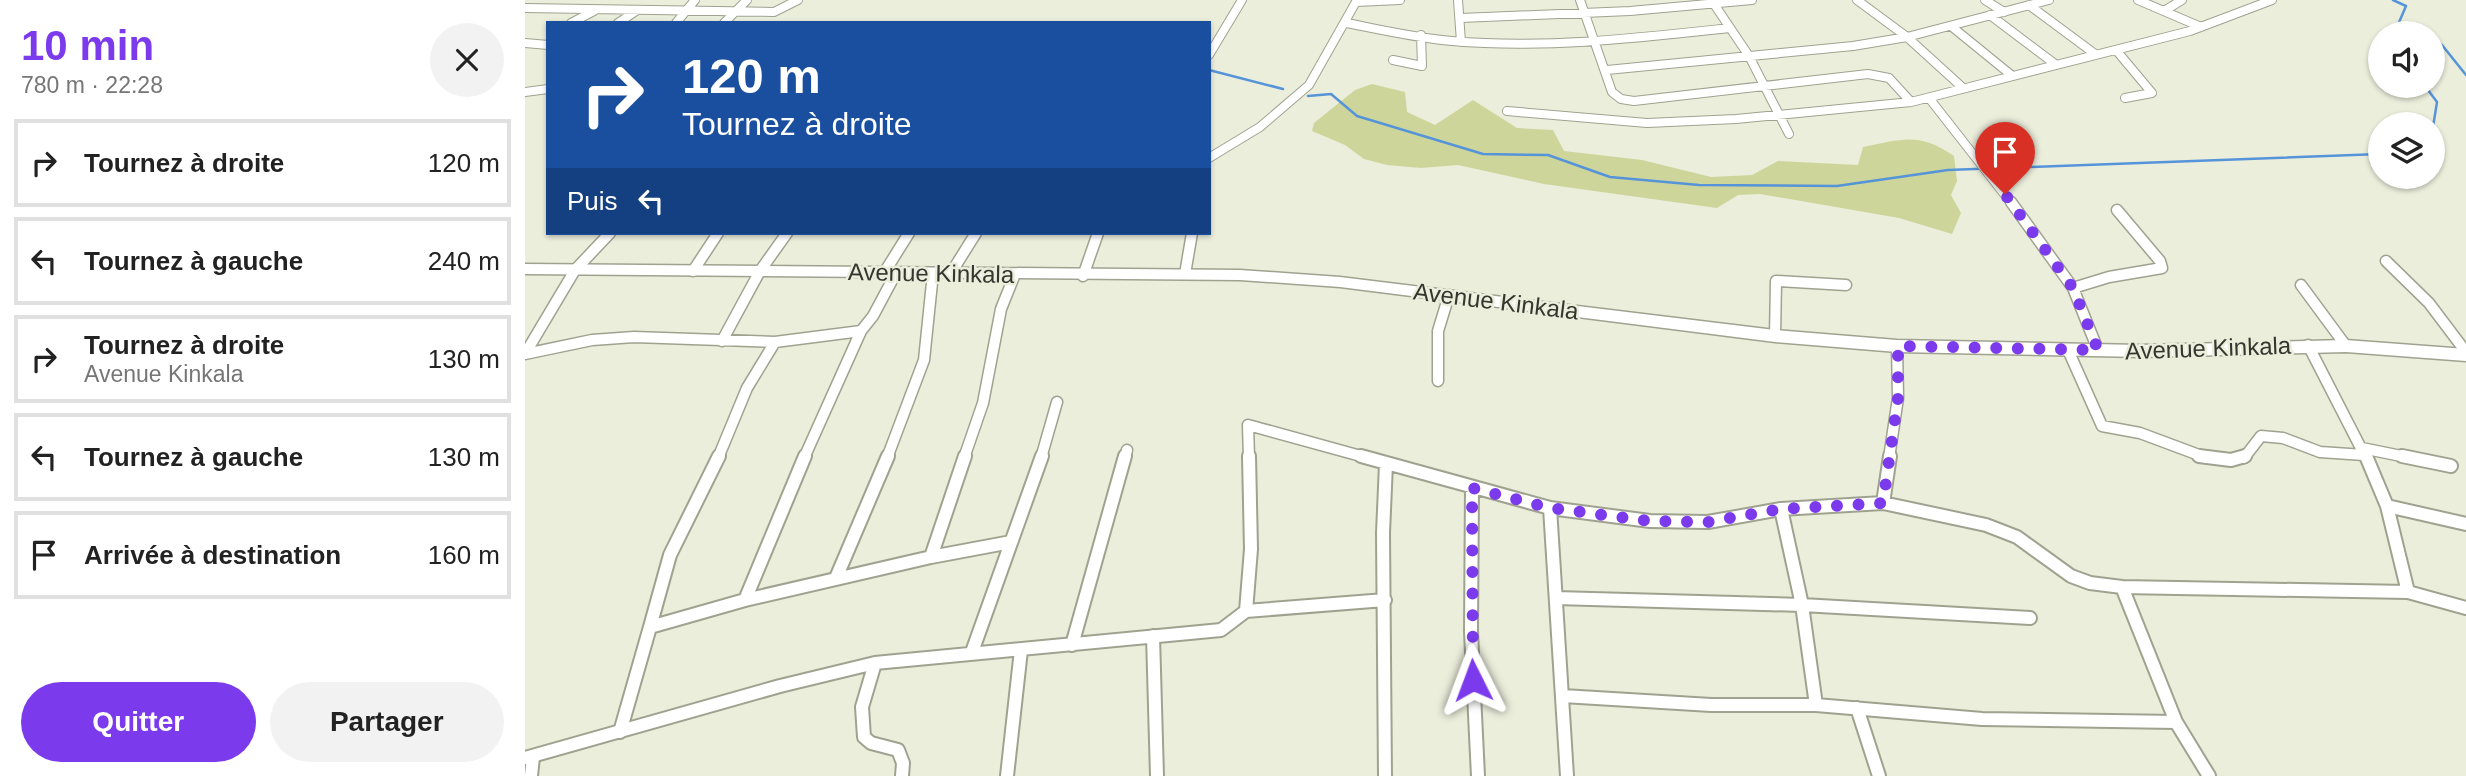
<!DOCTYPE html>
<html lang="fr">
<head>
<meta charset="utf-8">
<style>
  :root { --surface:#fff; --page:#f2f2f2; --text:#222; --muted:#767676; --line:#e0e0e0; --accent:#7c3aed }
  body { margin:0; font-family:Arial,sans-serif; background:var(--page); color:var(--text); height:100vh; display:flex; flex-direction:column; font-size:26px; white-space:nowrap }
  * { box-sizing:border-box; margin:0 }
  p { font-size:23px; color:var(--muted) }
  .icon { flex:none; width:38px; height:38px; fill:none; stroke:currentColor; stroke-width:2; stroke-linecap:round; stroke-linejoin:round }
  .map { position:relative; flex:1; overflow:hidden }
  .side { display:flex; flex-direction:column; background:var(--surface); width:525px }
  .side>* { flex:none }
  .hud { position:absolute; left:21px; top:21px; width:665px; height:214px; border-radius:0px; box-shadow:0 2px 5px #0004; background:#1a4fa0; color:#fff; overflow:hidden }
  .tools { position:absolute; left:1843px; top:21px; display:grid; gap:14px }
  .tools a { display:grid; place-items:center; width:77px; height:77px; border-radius:50%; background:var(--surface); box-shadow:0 2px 5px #0004; font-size:35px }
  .pin { position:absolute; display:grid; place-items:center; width:60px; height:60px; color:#fff; margin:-72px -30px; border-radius:50% 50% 50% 0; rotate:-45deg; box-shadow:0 0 7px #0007 }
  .pin .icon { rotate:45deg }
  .me { position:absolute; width:77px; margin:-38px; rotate:357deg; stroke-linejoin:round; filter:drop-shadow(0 0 5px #0008) }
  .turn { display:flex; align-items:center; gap:24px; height:147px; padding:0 21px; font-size:32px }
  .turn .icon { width:91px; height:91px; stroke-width:2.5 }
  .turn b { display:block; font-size:49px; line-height:60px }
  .then { display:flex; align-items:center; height:66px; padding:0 21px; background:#0003; gap:14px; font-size:26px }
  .round { display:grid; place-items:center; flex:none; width:74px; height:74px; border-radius:37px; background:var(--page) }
  .overview { display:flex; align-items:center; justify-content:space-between; height:119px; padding:0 21px }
  h1 { font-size:42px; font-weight:600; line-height:52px; color:var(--accent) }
  .button { display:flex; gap:14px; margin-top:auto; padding:14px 21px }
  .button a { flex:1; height:80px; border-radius:42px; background:var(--accent); color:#fff; font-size:28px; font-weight:600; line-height:80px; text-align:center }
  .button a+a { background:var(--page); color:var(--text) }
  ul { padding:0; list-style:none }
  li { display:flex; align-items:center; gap:21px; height:88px; margin:0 14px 10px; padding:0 7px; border:4px solid var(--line); border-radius:0px }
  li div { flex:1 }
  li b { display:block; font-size:26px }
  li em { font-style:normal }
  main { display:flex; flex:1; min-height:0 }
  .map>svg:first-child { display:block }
</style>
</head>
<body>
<main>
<section class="side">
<div class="overview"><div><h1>10 min</h1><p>780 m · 22:28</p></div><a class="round"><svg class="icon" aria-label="close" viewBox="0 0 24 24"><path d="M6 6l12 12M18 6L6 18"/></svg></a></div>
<ul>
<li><svg class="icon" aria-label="right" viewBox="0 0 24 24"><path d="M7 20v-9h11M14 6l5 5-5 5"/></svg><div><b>Tournez à droite</b></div><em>120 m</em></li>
<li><svg class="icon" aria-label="left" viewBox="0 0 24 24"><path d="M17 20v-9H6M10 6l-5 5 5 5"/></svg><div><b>Tournez à gauche</b></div><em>240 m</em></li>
<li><svg class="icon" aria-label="right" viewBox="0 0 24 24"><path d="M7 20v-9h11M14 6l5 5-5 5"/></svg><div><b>Tournez à droite</b><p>Avenue Kinkala</p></div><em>130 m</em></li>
<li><svg class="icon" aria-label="left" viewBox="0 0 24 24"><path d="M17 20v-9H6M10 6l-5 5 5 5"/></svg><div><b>Tournez à gauche</b></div><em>130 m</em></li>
<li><svg class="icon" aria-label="arrive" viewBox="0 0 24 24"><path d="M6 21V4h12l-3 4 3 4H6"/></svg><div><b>Arrivée à destination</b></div><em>160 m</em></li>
</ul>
<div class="button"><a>Quitter</a><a>Partager</a></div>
</section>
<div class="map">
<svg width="1941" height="776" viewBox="0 0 1941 776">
  <rect width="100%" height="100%" fill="#ebeedb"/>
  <!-- green -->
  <path fill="#ced59a" d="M847,84L880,92L882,112L910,125L948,100L992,128L1028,130L1039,151L1117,160L1186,177L1227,175L1253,161L1333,165L1338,147C1378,139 1394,132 1429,156L1432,181L1426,195L1436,213L1427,234L1374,218L1235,194L1213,195L1192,208L1019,184L933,165L896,168L862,165L839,159L820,145L787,131L789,123L830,90Z"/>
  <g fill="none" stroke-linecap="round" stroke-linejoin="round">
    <!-- stream -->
    <path stroke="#5694da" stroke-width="2.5" d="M1868,0L1881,6L1872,27L1887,33
      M1908,42L1917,45L1941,75
      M684,70L758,89
      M1900,86L1912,102L1908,127
      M783,96L806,94L832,116L958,154L1023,155L1085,177L1174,185L1312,186L1423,170L1855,154"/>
    <defs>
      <path id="minor-far2" d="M933,0L936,42
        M1055,0L1087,92L1096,99L1109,101L1343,74L1364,78L1386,102
        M1332,0L1382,37L1438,88
        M1460,0L1479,12
        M1613,0L1676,27
        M1187,1L1224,56L1264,134
        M831,2L875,0
        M1504,5L1570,54
        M0,8L249,12L273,0
        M1639,11L1657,0
        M1465,15L1530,64
        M936,18L1105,11L1227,0
        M46,23L69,11
        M93,23L111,11
        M151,23L170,0
        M199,23L222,0
        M822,23C857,30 892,38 927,41C1020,49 1113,38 1205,28
        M1426,26L1485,74
        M0,43L23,45
        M1591,50L1627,93L1600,98
        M684,55L717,0
        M868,60L897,66L896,35
        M1082,70L1328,46L1382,37L1524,0
        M0,92L23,89
        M1404,98L1487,204
        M982,111L1122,123L1211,119L1386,102L1665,31L1747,0
        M684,158L735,127L784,85L832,0"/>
      <path id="minor-far1" d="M1486,202L1548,288L1573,350
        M1861,261L1904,303L1941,352
        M168,271L193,233
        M359,273L384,233
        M426,273L451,233
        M660,274L667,233
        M558,276L573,233
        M1776,285L1821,346
        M1548,288L1584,277L1637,268L1635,261L1592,210
        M1250,336L1251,281L1321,285
        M197,341L235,271L262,233
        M1783,345L1841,458
        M1543,350L1577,426L1615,433L1682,458
        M0,354L67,340L109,337L250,342L336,331L348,316L371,273
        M0,354L50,270L85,233
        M913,381V331L924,295
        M1837,448L1886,458
        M193,458L222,388L250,342
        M279,458L336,331
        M362,458L399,360L408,273
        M439,458L458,403L476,309L490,274
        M516,458L532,402
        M600,458L602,450
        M724,458L723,425L843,458
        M1364,458L1373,398L1372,346
        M1719,458L1736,436L1758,438L1795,452L1839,455"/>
      <path id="minor" d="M440,456L406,557L486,542
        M836,456L1025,508L1125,521L1183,522L1256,509L1358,503L1461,525L1492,537L1546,576L1565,583L1597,587L1883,592L1941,608
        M1674,456L1706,460L1720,456
        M1841,456L1862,506L1883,592
        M1877,456L1926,466
        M947,488L946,632L953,776
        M1358,503L1365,456
        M1862,506L1941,524
        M1025,508L1042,776
        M1256,509L1277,605L1291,705
        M311,578L363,456
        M1597,587L1651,722L1684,776
        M1031,598L1277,605L1505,618
        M220,600L280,456
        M721,611L726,549L724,456
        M125,627L145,555L194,456
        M628,636L632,776
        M547,645L600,456
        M447,652L517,456
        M350,663L337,707L339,737L346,743L373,750L378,763L377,776
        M1038,696L1186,705H1291L1457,719L1651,722
        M1332,708L1354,776
        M95,732L125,627L220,600L406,557
        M0,758L255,686L350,663L696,630L721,611L860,600
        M6,776L8,757
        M482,776L496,650
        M860,776L858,533L861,464"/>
      <path id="primary" d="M0,264L715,270L815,277L1250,330L1372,340L1615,345L1821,340L1941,349V361L1821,352L1615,357L1372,352L1250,342L815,287L715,280L0,274Z"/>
    </defs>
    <!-- minor-far2 casing -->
    <use href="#minor-far2" stroke="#a0a290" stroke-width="10"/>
    <!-- minor-far1 casing -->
    <use href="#minor-far1" stroke="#a0a290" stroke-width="13"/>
    <!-- minor casing -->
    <use href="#minor" stroke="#a0a290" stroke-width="16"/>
    <!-- primary casing -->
    <use href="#primary" stroke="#a0a290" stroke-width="3"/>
    <!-- minor-far2 -->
    <use href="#minor-far2" stroke="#fff" stroke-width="8"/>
    <!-- minor-far1 -->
    <use href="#minor-far1" stroke="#fff" stroke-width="10"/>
    <!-- minor -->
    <use href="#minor" stroke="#fff" stroke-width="12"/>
    <!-- primary -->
    <use href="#primary" fill="#fff" fill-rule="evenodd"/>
  </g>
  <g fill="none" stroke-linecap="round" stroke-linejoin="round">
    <!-- route -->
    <path stroke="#7c3aed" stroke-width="12" stroke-dasharray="0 21.6" d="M948,680L947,488L1025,508L1125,521L1183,522L1256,509L1358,503L1373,398V346L1573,350L1548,288L1480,194"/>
  </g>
  <g text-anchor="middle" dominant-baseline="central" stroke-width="5" stroke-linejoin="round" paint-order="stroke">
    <!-- street labels -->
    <g font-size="24" fill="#35362f" stroke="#ebeedb">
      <text transform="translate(406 273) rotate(1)">Avenue Kinkala</text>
      <text transform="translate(971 301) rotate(7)">Avenue Kinkala</text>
      <text transform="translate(1683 348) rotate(-2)">Avenue Kinkala</text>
    </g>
  </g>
</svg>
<div class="tools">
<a><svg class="icon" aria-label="sound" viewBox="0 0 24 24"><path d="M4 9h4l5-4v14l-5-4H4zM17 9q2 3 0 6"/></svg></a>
<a><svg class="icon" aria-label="layers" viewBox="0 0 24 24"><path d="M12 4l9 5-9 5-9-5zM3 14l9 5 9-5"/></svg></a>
</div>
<div class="pin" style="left:1480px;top:194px;background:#d93025"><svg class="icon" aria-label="arrive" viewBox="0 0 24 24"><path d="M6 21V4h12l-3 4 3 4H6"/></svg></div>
<svg class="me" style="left:948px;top:680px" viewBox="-20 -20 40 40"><path d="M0-17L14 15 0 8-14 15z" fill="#7c3aed" stroke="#fff" stroke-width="4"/></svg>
<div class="hud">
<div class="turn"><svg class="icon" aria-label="right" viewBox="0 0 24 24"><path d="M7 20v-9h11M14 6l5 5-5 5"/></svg><div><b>120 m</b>Tournez à droite</div></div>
<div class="then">Puis<svg class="icon" aria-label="left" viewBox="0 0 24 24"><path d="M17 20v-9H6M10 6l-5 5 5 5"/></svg></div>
</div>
</div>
</main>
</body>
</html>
